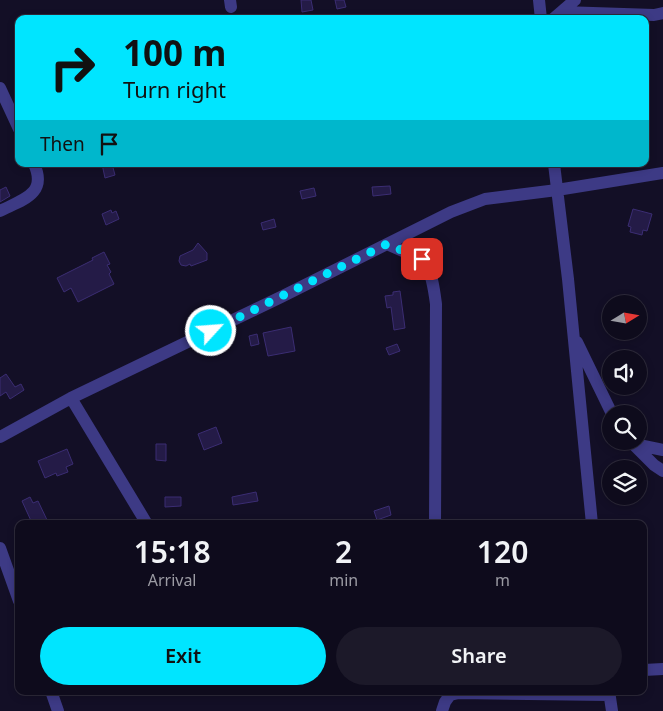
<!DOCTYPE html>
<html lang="en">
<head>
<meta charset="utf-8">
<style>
  :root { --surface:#0e0b1c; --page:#1c1929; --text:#f1f3f6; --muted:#9b9ba3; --line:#2e2b3b; --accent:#00e5ff }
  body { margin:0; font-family:"Noto Sans",sans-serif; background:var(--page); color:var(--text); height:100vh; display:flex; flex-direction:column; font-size:19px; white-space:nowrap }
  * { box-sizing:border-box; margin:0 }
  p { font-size:16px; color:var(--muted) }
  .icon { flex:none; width:28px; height:28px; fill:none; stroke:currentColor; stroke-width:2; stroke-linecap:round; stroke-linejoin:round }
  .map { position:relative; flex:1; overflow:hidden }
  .sheet { position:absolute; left:15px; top:520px; width:632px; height:175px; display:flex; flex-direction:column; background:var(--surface); border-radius:10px; box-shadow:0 2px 8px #0003,0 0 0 1px var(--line) }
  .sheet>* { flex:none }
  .banner { position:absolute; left:15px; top:15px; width:634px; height:152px; border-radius:10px; box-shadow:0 2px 8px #0003,0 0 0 1px var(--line); background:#00e5ff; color:#111; overflow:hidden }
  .needle { width:32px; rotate:79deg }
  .buttons { position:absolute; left:602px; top:295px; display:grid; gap:10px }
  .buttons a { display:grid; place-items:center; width:45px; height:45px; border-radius:50%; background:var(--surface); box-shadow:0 2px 8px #0003,0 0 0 1px var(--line); font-size:25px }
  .pin { position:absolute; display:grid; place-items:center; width:42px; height:42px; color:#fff; margin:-21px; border-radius:10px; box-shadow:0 2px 8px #0006 }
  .me { position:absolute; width:55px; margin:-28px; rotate:64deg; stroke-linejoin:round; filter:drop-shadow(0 0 4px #0008) }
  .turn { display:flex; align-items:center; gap:18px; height:105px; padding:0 25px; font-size:22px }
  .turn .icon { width:65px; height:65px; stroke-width:2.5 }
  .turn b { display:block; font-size:35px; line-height:42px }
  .then { display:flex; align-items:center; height:48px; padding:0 25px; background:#0003; gap:10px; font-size:19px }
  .eta { display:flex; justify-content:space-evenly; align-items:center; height:85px; text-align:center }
  .eta b { font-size:30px; font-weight:600; line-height:35px }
  .button { display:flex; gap:10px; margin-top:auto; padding:10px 25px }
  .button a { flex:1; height:58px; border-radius:30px; background:var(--accent); color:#111; font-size:20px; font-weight:600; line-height:58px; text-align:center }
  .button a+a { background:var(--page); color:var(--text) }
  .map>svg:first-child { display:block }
</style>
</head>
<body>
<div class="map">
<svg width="663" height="711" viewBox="0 0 663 711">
  <rect width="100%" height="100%" fill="#130f26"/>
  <!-- building -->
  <path fill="#241b47" stroke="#3b2d73" d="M301,0H311L313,10L302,12Z
    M335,0H344L346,7L337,9Z
    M102,164H112L115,175L105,178Z
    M390,186L391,194L373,196L372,187Z
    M6,187L10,196L0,202V190Z
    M314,188L316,196L302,199L300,191Z
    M633,209L652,214L647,231L643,230L642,235L630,232L631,227L628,226Z
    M111,210L112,213L116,211L119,219L106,225L102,214Z
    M274,219L276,227L263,230L261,223Z
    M198,243L207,253V260L191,266L190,264L186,266L181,265L179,261L180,256L193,250Z
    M104,252L110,264L107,265L111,272L109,274L114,284L78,302L71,288L64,292L57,278L93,260L92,258Z
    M400,291L405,328L394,330L391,307L387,308L385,296L393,295V292Z
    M291,327L295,351L268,356L263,333Z
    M257,334L259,344L251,346L249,336Z
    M397,344L400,351L389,355L386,348Z
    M6,374L15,387L21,384L24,390L10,399L6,392L0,396V378Z
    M216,427L222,443L204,450L198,434Z
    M156,444H166V461L156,460Z
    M67,449L73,464L66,467L68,472L57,476L56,473L45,478L38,461Z
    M256,492L258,501L233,505L232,497Z
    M30,497L33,503L38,501L48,522L43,524H37L36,521L32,523L22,501Z
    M165,497H181V506L165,507Z
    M389,506L391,515L377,520L374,511Z"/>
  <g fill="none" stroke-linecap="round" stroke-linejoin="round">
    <!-- minor -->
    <path stroke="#3d3a85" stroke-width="12" d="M230,0L231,7
      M539,0L541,19
      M562,12L654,15L663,13
      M553,19L575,0
      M0,88L19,129
      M554,164L568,279L592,524
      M0,211C22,200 48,194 34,164
      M387,244C427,262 430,258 436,304L435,524
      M577,342L612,414
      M71,398L147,524
      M0,437L71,398L281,297L451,212L485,199L557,190L663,173
      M633,444L654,465L663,471
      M634,444L663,450
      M644,670L663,669
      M609,691L612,711
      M442,711L445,702L450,695L459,693L609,695"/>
    <!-- tertiary -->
    <path stroke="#3d3a85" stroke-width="12" d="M0,548L19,601
      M51,691L58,711"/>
  </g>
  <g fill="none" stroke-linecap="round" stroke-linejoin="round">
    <!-- route -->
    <path stroke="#00e5ff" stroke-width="9" stroke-dasharray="0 16.2" d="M211,331L387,244L422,259"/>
  </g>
</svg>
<div class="buttons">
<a><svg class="needle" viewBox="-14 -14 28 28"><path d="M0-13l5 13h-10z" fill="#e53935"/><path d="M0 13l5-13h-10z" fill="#9b9ba3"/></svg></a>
<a><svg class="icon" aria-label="sound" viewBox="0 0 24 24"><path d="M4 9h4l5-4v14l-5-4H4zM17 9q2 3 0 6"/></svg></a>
<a><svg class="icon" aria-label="search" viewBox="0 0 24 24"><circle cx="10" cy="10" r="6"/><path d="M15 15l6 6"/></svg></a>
<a><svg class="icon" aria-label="layers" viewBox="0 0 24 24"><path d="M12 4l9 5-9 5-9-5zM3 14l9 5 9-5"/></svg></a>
</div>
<div class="pin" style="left:422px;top:259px;background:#d93025"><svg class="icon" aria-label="arrive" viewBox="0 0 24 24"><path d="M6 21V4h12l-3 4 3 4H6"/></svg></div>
<svg class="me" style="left:211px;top:331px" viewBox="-20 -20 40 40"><circle r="17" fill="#00e5ff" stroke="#fff" stroke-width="3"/><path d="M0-11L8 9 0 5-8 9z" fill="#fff"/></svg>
<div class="banner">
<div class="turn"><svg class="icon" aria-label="right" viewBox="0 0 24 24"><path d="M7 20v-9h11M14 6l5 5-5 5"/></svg><div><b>100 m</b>Turn right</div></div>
<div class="then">Then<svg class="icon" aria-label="arrive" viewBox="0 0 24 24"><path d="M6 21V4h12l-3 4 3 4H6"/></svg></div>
</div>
<section class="sheet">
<div class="eta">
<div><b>15:18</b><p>Arrival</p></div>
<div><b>2</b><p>min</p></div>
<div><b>120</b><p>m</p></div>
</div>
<div class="button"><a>Exit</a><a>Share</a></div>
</section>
</div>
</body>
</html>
